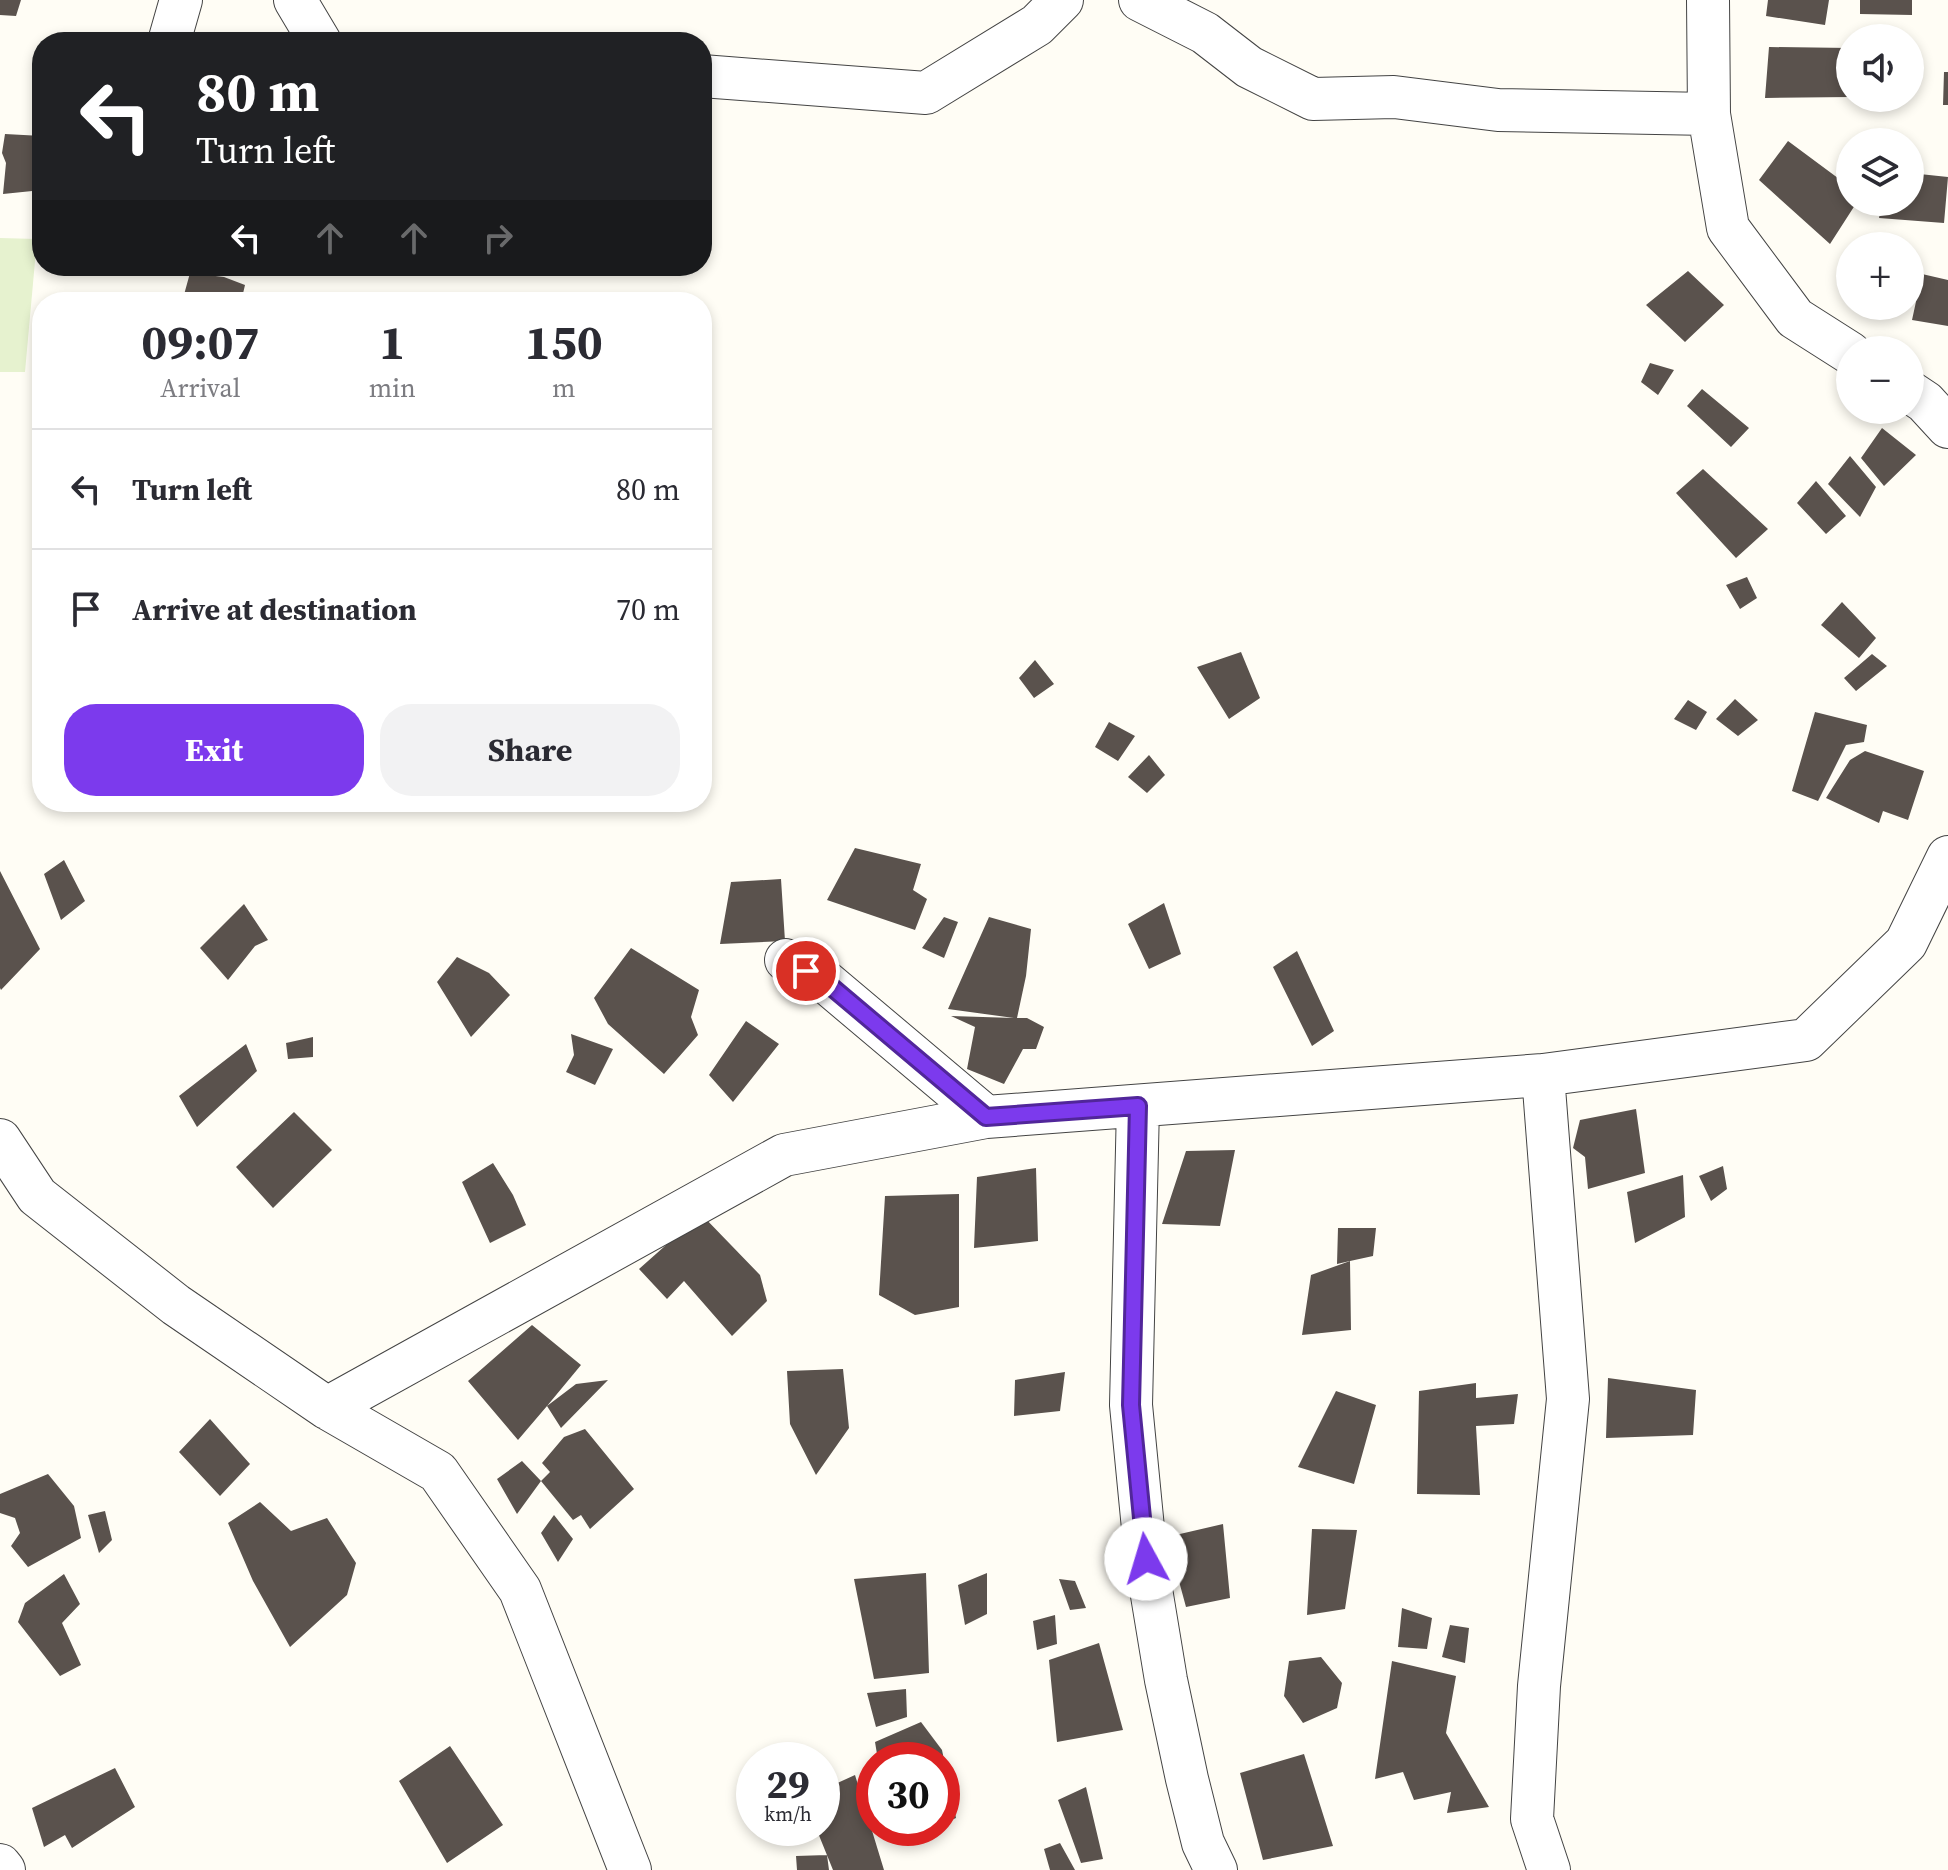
<!DOCTYPE html>
<html lang="en">
<head>
<meta charset="utf-8">
<style>
  :root { --surface:#fff; --page:#f2f2f3; --text:#2b2b33; --muted:#7c7c81; --line:#e1e1e2; --accent:#7c3aed }
  body { margin:0; font-family:"Source Serif 4",serif; background:var(--page); color:var(--text); height:100vh; display:flex; flex-direction:column; font-size:30px; white-space:nowrap }
  * { box-sizing:border-box; margin:0 }
  p { font-size:26px; color:var(--muted) }
  .icon { flex:none; width:44px; height:44px; fill:none; stroke:currentColor; stroke-width:2; stroke-linecap:round; stroke-linejoin:round }
  .map { position:relative; flex:1; overflow:hidden }
  .side { position:absolute; left:32px; top:292px; width:680px; height:520px; display:flex; flex-direction:column; background:var(--surface); border-radius:32px; box-shadow:0 4px 12px #0003 }
  .side>* { flex:none }
  .top-card { position:absolute; left:32px; top:32px; width:680px; height:244px; border-radius:32px; box-shadow:0 4px 12px #0003; background:#202124; color:#fff; overflow:hidden }
  .fabs { position:absolute; left:1836px; top:24px; display:grid; gap:16px }
  .fabs a { display:grid; place-items:center; width:88px; height:88px; border-radius:50%; background:var(--surface); box-shadow:0 4px 12px #0003; font-size:40px }
  .speed { position:absolute; left:736px; top:1742px; display:flex; gap:16px; font-size:40px; font-weight:700; text-align:center }
  .speed>* { display:grid; place-content:center; width:104px; height:104px; border-radius:50%; background:var(--surface); box-shadow:0 4px 12px #0003; line-height:1 }
  .speed small { font-size:20px; font-weight:400 }
  .speed .limit { border:12px solid #d22; background:#fff; color:#111 }
  .pin { position:absolute; display:grid; place-items:center; width:68px; height:68px; color:#fff; margin:-34px; border:4px solid #fff; border-radius:50%; box-shadow:0 2px 8px #0007 }
  .me { position:absolute; width:88px; margin:-44px; rotate:354deg; stroke-linejoin:round; filter:drop-shadow(0 0 6px #0008) }
  .turn { display:flex; align-items:center; gap:28px; height:168px; padding:0 32px; font-size:36px }
  .turn .icon { width:104px; height:104px; stroke-width:2.5 }
  .turn b { display:block; font-size:56px; line-height:68px }
  .lanes { display:flex; align-items:center; height:76px; padding:0 32px; background:#0003; justify-content:center; gap:40px; direction:ltr }
  .lanes .off { opacity:.35 }
  .eta { display:flex; justify-content:space-evenly; align-items:center; height:136px; text-align:center }
  .eta b { font-size:48px; font-weight:700; line-height:56px }
  .primary-button { display:flex; gap:16px; margin-top:auto; padding:16px 32px }
  .primary-button a { flex:1; height:92px; border-radius:32px; background:var(--accent); color:#fff; font-size:32px; font-weight:700; line-height:92px; text-align:center }
  .primary-button a+a { background:var(--page); color:var(--text) }
  ul { padding:0; list-style:none }
  li { display:flex; align-items:center; gap:24px; height:120px; padding:0 32px; border-top:2px solid var(--line) }
  li div { flex:1 }
  li b { display:block; font-size:30px }
  li em { font-style:normal }
  .map>svg:first-child { display:block }
</style>
</head>
<body>
<div class="map">
<svg width="1948" height="1870" viewBox="0 0 1948 1870">
  <rect width="100%" height="100%" fill="#fffdf5"/>
  <!-- pitch -->
  <path fill="#e6f2cf" d="M0,238L37,239L25,372H0Z"/>
  <!-- building -->
  <path fill="#5a524d" d="M0,0H21L16,16L0,15Z
    M1768,0H1829L1825,25L1766,16Z
    M1860,0H1912V15L1860,14Z
    M1769,47L1850,48V97L1765,98Z
    M1944,72H1948V105H1943Z
    M5,134L42,136V190L3,194L6,163L2,153Z
    M1788,141L1850,187V202H1857L1830,244L1759,180Z
    M1910,173L1948,177L1944,223L1879,218L1882,202H1910Z
    M1688,271L1724,305L1685,342L1646,305Z
    M190,273L224,277L245,285L241,302H182Z
    M1922,274L1948,280V326L1912,320Z
    M1650,363L1674,370L1658,395L1641,382Z
    M1702,389L1749,428L1731,447L1687,406Z
    M1882,428L1916,455L1884,486L1861,458Z
    M1850,456L1876,487L1860,517L1828,484Z
    M1703,469L1768,529L1736,558L1676,493Z
    M1816,481L1846,516L1826,534L1797,503Z
    M1747,577L1757,598L1740,609L1726,585Z
    M1842,602L1876,638L1859,658L1821,625Z
    M1241,652L1260,698L1229,719L1197,667Z
    M1872,654L1887,666L1856,691L1844,678Z
    M1035,660L1054,684L1034,698L1019,678Z
    M1735,699L1758,720L1738,736L1716,719Z
    M1688,700L1707,712L1696,730L1674,719Z
    M1815,712L1867,725L1864,742L1846,745L1818,801L1792,791Z
    M1109,722L1135,736L1118,761L1095,747Z
    M1865,751L1924,771L1908,820L1883,811L1879,823L1826,798L1850,760Z
    M1149,755L1165,775L1147,793L1128,777Z
    M855,848L921,864L913,890L927,899L915,930L827,900Z
    M64,860L85,901L61,920L44,874Z
    M0,871L40,949L1,990L0,988Z
    M781,879L785,941L720,944L731,882Z
    M1164,903L1181,954L1149,969L1128,924Z
    M244,904L268,940L255,946L228,980L200,948Z
    M944,917L958,922L944,958L922,948Z
    M989,917L1031,929L1026,976L1017,1018H1027L1044,1027L1036,1049H1023L1004,1084L967,1069L975,1027L951,1016L1014,1018L948,1009Z
    M631,948L699,990L691,1017L698,1035L664,1074L608,1024L594,998Z
    M1297,951L1334,1031L1312,1046L1273,967Z
    M457,957L489,973L510,995L471,1037L437,982Z
    M746,1021L779,1044L733,1102L709,1075Z
    M571,1034L613,1049L595,1085L566,1072L574,1055Z
    M313,1037V1057L288,1059L286,1043Z
    M246,1044L257,1071L197,1127L179,1096Z
    M1636,1109L1645,1173L1588,1189L1585,1157L1573,1148L1580,1120Z
    M294,1112L332,1150L273,1208L236,1167Z
    M1235,1150L1220,1226L1162,1224L1186,1151Z
    M493,1163L513,1195L526,1225L490,1243L462,1182Z
    M1723,1166L1727,1189L1711,1201L1699,1176Z
    M1036,1168L1038,1241L974,1248L977,1177Z
    M1683,1175L1685,1217L1635,1243L1627,1192Z
    M959,1194V1307L915,1315L879,1295L885,1196Z
    M701,1214L760,1275L767,1301L732,1336L684,1281L667,1299L639,1269Z
    M1338,1228H1376L1373,1256L1350,1261L1351,1330L1302,1335L1311,1275L1350,1261L1337,1264Z
    M532,1325L581,1365L547,1406L576,1384L608,1380L561,1428L547,1406L518,1440L468,1381Z
    M843,1369L849,1428L816,1475L790,1424L787,1371Z
    M1065,1372L1060,1411L1014,1416L1015,1380Z
    M1608,1378L1696,1390L1693,1435L1606,1438Z
    M1476,1383V1398L1518,1394L1514,1424L1476,1426L1480,1495L1417,1494L1419,1391Z
    M1336,1391L1376,1405L1354,1484L1298,1467Z
    M210,1419L250,1464L220,1496L179,1452Z
    M585,1429L634,1489L590,1529L581,1515L573,1520L541,1481L550,1472L542,1463L564,1437Z
    M522,1461L541,1481L517,1514L497,1479Z
    M48,1474L74,1506L81,1538L28,1567L11,1546L20,1533L15,1518L0,1513V1494Z
    M260,1502L291,1531L327,1518L356,1563L347,1595L290,1647L253,1581L228,1523Z
    M105,1511L112,1540L99,1553L88,1515Z
    M554,1515L573,1539L558,1562L541,1533Z
    M1223,1524L1230,1598L1186,1607L1167,1537Z
    M1312,1529L1357,1530L1345,1609L1307,1615Z
    M926,1573L929,1673L874,1679L854,1579Z
    M987,1573V1614L965,1625L958,1585Z
    M64,1574L80,1604L62,1623L81,1665L60,1676L18,1622L25,1603Z
    M1059,1579L1075,1581L1086,1608L1070,1610Z
    M1402,1608L1432,1618L1427,1649L1398,1647Z
    M1055,1615L1057,1644L1037,1650L1033,1621Z
    M1450,1625L1469,1628L1465,1663L1442,1657Z
    M1099,1643L1123,1730L1057,1742L1049,1660Z
    M1321,1657L1342,1683L1337,1708L1303,1723L1284,1696L1289,1661Z
    M1392,1661L1456,1676L1446,1733L1489,1807L1447,1813L1451,1792L1414,1800L1403,1772L1375,1779Z
    M906,1689L907,1717L876,1727L867,1693Z
    M921,1722L942,1750L956,1818L942,1824V1760H878L875,1742Z
    M450,1746L503,1825L447,1863L399,1781Z
    M1304,1754L1333,1846L1263,1860L1240,1773Z
    M115,1768L135,1807L72,1848L65,1835L44,1847L32,1808Z
    M855,1775L884,1870H833L816,1828H822V1790Z
    M1086,1787L1103,1859L1081,1863L1058,1800Z
    M892,1828H933L895,1844Z
    M1060,1843L1075,1870H1050L1044,1849Z
    M827,1855L829,1870H797L796,1856Z"/>
  <g fill="none" stroke-linecap="round" stroke-linejoin="round">
    <defs>
      <path id="minor" d="M295,0L320,42
        M1140,0L1205,33L1249,67L1313,99L1394,97L1498,110L1709,114
        M1708,0L1709,114L1728,228L1795,318L1850,353
        M169,42L181,0
        M702,76L926,93L1037,25L1062,0
        M1910,392L1925,402L1948,427
        M786,960L827,983L986,1117
        M1543,1075L1568,1399L1539,1686L1532,1819L1549,1870
        M1138,1106L1131,1405L1146,1559L1166,1680L1187,1779L1203,1843L1216,1870
        M0,1140L37,1196L176,1305L327,1408L438,1472L520,1590L630,1870
        M327,1408L784,1155L986,1117L1543,1075L1806,1040L1906,943L1948,857
        M0,1865L4,1870"/>
    </defs>
    <!-- minor casing -->
    <use href="#minor" stroke="#444" stroke-width="44"/>
    <!-- minor -->
    <use href="#minor" stroke="#fff" stroke-width="42"/>
  </g>
  <g fill="none" stroke-linecap="round" stroke-linejoin="round">
    <defs>
      <path id="route" d="M806,971L827,983L986,1117L1138,1106L1131,1405L1146,1559"/>
    </defs>
    <!-- route casing -->
    <use href="#route" stroke="#51269a" stroke-width="20"/>
    <!-- route -->
    <use href="#route" stroke="#7c3aed" stroke-width="14"/>
  </g>
</svg>
<div class="fabs">
<a><svg class="icon" aria-label="sound" viewBox="0 0 24 24"><path d="M4 9h4l5-4v14l-5-4H4zM17 9q2 3 0 6"/></svg></a>
<a><svg class="icon" aria-label="layers" viewBox="0 0 24 24"><path d="M12 4l9 5-9 5-9-5zM3 14l9 5 9-5"/></svg></a>
<a>+</a>
<a>−</a>
</div>
<div class="speed"><div>29<small>km/h</small></div><div class="limit">30</div></div>
<div class="pin" style="left:806px;top:971px;background:#d93025"><svg class="icon" aria-label="arrive" viewBox="0 0 24 24"><path d="M6 21V4h12l-3 4 3 4H6"/></svg></div>
<svg class="me" style="left:1146px;top:1559px" viewBox="-20 -20 40 40"><circle r="19" fill="#fff"/><path d="M0-13L10 11 0 6-10 11z" fill="#7c3aed"/></svg>
<div class="top-card">
<div class="turn"><svg class="icon" aria-label="left" viewBox="0 0 24 24"><path d="M17 20v-9H6M10 6l-5 5 5 5"/></svg><div><b>80 m</b>Turn left</div></div>
<div class="lanes"><svg class="icon" aria-label="left" viewBox="0 0 24 24"><path d="M17 20v-9H6M10 6l-5 5 5 5"/></svg><svg class="icon off" aria-label="ahead" viewBox="0 0 24 24"><path d="M12 20V5M6 11l6-6 6 6"/></svg><svg class="icon off" aria-label="ahead" viewBox="0 0 24 24"><path d="M12 20V5M6 11l6-6 6 6"/></svg><svg class="icon off" aria-label="right" viewBox="0 0 24 24"><path d="M7 20v-9h11M14 6l5 5-5 5"/></svg></div>
</div>
<section class="side">
<div class="eta">
<div><b>09:07</b><p>Arrival</p></div>
<div><b>1</b><p>min</p></div>
<div><b>150</b><p>m</p></div>
</div>
<ul>
<li><svg class="icon" aria-label="left" viewBox="0 0 24 24"><path d="M17 20v-9H6M10 6l-5 5 5 5"/></svg><div><b>Turn left</b></div><em>80 m</em></li>
<li><svg class="icon" aria-label="arrive" viewBox="0 0 24 24"><path d="M6 21V4h12l-3 4 3 4H6"/></svg><div><b>Arrive at destination</b></div><em>70 m</em></li>
</ul>
<div class="primary-button"><a>Exit</a><a>Share</a></div>
</section>
</div>
</body>
</html>
